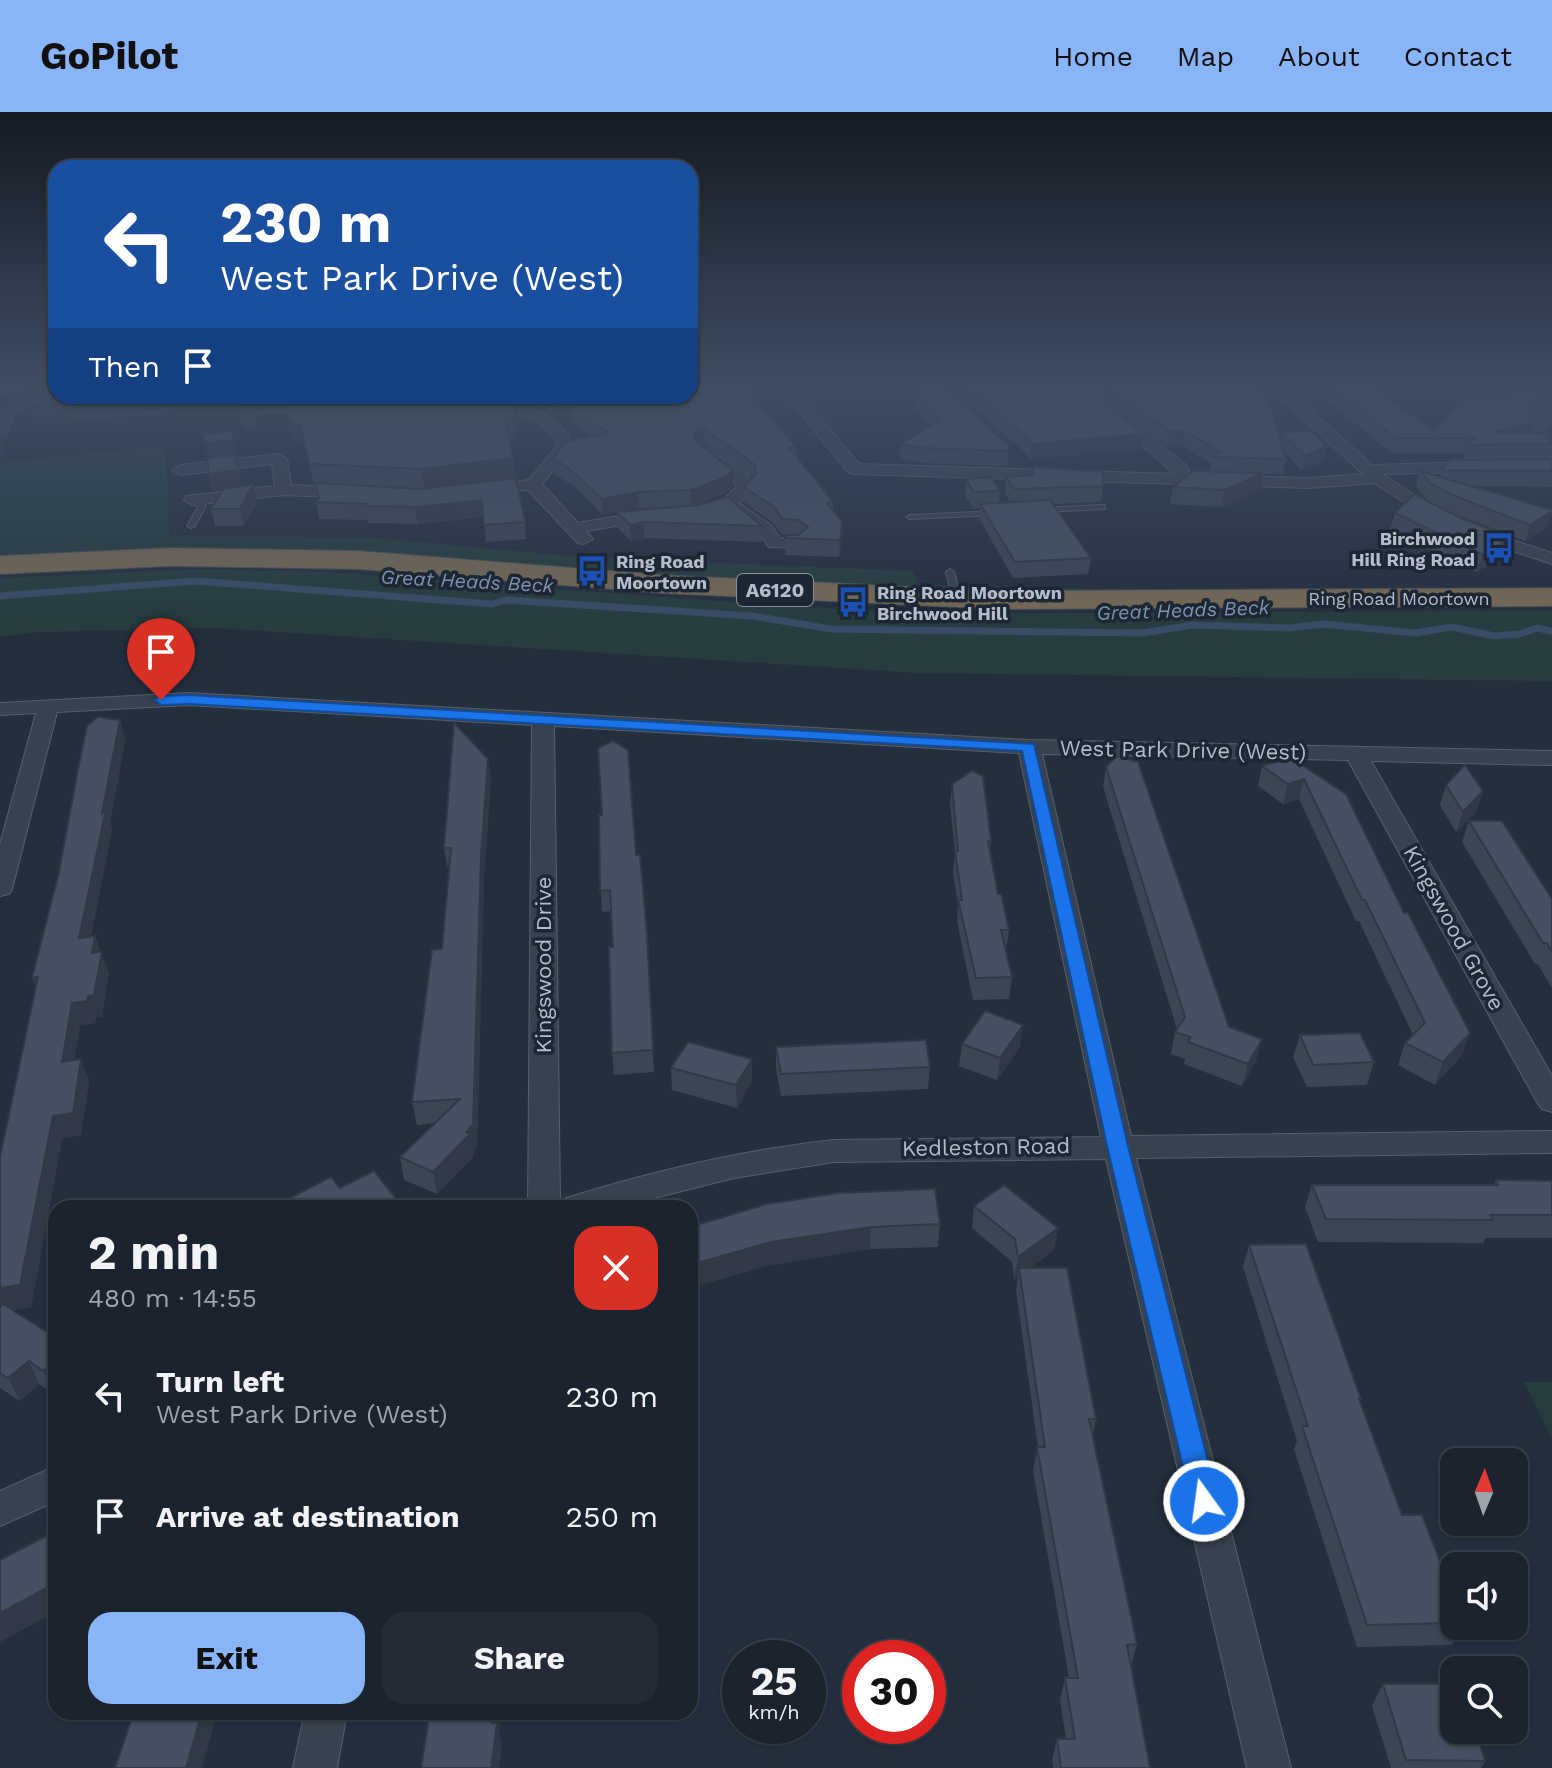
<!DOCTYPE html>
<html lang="en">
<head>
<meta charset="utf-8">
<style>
  :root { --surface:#1b232e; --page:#242b36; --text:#f1f3f6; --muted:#a0a4aa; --line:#39404a; --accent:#8ab4f8 }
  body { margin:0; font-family:"Work Sans",sans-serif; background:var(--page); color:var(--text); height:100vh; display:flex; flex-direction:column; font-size:30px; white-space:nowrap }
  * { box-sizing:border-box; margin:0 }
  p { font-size:26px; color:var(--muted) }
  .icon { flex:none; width:44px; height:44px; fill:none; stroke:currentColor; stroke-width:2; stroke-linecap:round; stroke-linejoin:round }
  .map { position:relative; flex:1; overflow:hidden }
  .side { position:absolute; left:48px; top:1088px; width:650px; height:520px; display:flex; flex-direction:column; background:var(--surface); border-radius:24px; box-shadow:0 2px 6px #0004,0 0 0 2px var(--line) }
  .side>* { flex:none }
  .top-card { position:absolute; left:48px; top:48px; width:650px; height:244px; border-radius:24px; box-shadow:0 2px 6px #0004,0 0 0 2px var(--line); background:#1a4fa0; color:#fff; overflow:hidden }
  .needle { width:52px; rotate:2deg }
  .tools { position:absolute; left:1440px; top:1336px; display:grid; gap:16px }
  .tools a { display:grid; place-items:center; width:88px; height:88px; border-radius:16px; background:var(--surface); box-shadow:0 2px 6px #0004,0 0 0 2px var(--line); font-size:40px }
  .speed { position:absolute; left:722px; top:1528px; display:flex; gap:16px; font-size:40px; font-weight:700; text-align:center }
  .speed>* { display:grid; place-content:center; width:104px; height:104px; border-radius:50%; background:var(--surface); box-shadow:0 2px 6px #0004,0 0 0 2px var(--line); line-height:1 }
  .speed small { font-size:20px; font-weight:400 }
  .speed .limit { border:12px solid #d22; background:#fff; color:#111 }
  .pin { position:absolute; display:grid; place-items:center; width:68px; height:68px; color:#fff; margin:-82px -34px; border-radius:50% 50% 50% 0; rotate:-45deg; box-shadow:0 0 8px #0007 }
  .pin .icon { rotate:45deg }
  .me { position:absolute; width:88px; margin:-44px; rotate:346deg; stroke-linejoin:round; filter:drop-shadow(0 0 6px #0008) }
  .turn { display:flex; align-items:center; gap:28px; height:168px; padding:0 40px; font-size:36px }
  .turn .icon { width:104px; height:104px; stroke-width:2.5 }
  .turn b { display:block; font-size:56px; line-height:68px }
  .then { display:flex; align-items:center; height:76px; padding:0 40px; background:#0003; gap:16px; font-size:30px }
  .round { display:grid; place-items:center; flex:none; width:84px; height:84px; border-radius:24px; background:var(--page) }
  .summary { display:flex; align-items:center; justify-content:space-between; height:136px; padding:0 40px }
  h1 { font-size:48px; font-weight:700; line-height:60px }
  .action { display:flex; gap:16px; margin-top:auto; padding:16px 40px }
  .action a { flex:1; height:92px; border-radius:24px; background:var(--accent); color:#111; font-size:32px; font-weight:700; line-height:92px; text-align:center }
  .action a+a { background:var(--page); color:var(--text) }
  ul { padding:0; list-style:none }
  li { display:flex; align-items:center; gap:24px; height:120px; padding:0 40px }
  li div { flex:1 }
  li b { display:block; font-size:30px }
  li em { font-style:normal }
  header { display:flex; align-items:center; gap:48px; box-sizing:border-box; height:112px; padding:0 40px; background:var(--accent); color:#111 }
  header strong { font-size:38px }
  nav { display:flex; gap:44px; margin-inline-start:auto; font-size:28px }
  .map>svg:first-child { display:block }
</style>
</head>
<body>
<header>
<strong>GoPilot</strong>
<nav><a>Home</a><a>Map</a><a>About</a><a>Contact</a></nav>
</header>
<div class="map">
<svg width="1552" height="1656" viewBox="0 0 1552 1656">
  <rect width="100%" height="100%" fill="#242f3e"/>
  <!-- green -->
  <path fill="#263c3f" d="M1373,273H1552V287L1489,280L1415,282L1376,277Z
    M11,314L7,318L1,351L166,333L169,423L374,426L580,445L913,459L918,472L1084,476L1081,482L639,466L429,448L0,449V315Z
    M200,457L325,460L803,495L958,502L1552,498V569L918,561L215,516L39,520L0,525V466Z
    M1524,1270H1552V1327Z"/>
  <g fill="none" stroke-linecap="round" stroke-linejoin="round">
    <!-- stream -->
    <path stroke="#394c67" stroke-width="7" d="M0,484L196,469L492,492L506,488L752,504L831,517L1142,521L1194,513L1289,516L1324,512L1415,521L1452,515L1494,524L1520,522L1537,516L1552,519"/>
    <defs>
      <path id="lane" d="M189,386H195L206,394L195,414L191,416L187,414L198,395L189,390Z
        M1102,393H1105V397L1042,400L1038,398L1042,396Z
        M995,399L999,401L998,403L910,407L906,405L910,403Z
        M950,457L954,460L961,487L960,489L953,487L946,460Z"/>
      <path id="street" d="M777,273H792L859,352L1175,362L1113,308L1111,305L1118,301L1185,352L1191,363L1309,366L1363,362L1267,273H1283L1372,353L1476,350L1484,355L1476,360L1382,362L1442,401L1444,405L1436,410L1374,371L1309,376L854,362L848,360Z
        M24,274H34L39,285L123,284L116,288L28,294L14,303L7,321L0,322V301L24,284Z
        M336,284H382L375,288L255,302L254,314L249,315L242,311V295Z
        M488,284C516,284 563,306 573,334L542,372L578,411L652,398L660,403L658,407L586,419L593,427L584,432L578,431L528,378L476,381V375L529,368L557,334C548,303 508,305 488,284Z
        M1531,307C1546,313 1552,330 1552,345L1547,343L1524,311Z
        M703,334L744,360L754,375L739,391L772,414L780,426L802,428L805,432L802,436L769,435L760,422L727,397L706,406H694L692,402L694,398L725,386L737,374L732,366L698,342V336Z
        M279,342L287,347L291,373L352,376L360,381L352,386L284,383L192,393L184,388L186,384L275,374L272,352L180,363L172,358L180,353Z
        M1476,416L1552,441V452L1470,425L1467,421L1470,417Z
        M189,581L1029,628L1552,639V653L1371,649L1552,964V1000L1542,997L1537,990L1348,648L1042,642L1131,1024L1552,1019V1041L1136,1046L1291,1656H1247L1106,1047L834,1050L734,1066L614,1096H528L532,613L189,593L57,600L12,777L9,782L0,784V732L36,601L0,603V591ZM554,614L1019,641L1101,1025L834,1028C741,1038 649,1060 560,1088Z
        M56,1354V1389L0,1414V1379Z
        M305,1600H347L337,1656H293Z"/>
      <path id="secondary" d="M0,273H32L29,277L0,282Z"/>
      <path id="highway" d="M169,436L359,439L662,463L997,479L1552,476V494L997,497L662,481L359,457L169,454L0,462V444Z"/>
    </defs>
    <!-- lane casing -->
    <use href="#lane" stroke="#565f6c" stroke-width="2"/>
    <!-- street casing -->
    <use href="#street" stroke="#565f6c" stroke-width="2"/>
    <!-- secondary casing -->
    <use href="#secondary" stroke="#565f6c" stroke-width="2"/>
    <!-- highway casing -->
    <use href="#highway" stroke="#434c59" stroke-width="2"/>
    <!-- lane -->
    <use href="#lane" fill="#38414e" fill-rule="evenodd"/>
    <!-- street -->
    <use href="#street" fill="#38414e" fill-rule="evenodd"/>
    <!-- secondary -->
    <use href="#secondary" fill="#465061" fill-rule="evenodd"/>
    <!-- highway -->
    <use href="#highway" fill="#746855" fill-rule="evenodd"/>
  </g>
  <!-- wall -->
  <path fill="#3b4654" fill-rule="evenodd" d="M898,273H1253L1280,328L1282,320L1324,349L1302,359L1284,339L1286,347L1283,362H1263L1260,377L1222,395L1170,392L1173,375L1209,360L1211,351L1182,333L1167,335L1108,291L1107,292L1144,322L1141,337L1029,347L1025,340L953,279H949L1009,334L1007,354L920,351L900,347L901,332L931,313L915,297V290Z
    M1310,273H1371L1433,319L1538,280L1552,296V316L1548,318L1538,307L1531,305L1534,309L1530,321L1552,330V338L1549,347H1552V375L1472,374L1547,415L1525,429L1445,398L1426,387L1416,374L1420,359L1439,364L1441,358L1463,348L1465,341H1391Z
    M283,284H595L552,299L516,287L518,305L515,329L509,324L515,366L525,410L526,427L486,430L484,405L418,412L368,411L367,408L319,407L316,390L318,387L315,372H314L303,330L295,331Z
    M570,294H759L796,334V343L833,390V397L842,409V426L839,445L785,443L786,423H782L774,412L744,390V375L752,366L705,332L701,333L733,359V374L726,381L692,394L762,414V430L644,426L631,429L618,416L617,400L603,403L574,374L554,362L553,346L593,324L571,309ZM690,394L618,400L639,396Z
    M232,319L241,374L253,373L257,390L244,414H215L211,397L223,377L213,378L209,362L208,346Z
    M1006,365L1103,374L1101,390L1053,392L1091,446L1088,462L1013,466L979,406L980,396L973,397L965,383L966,367L1000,379L999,391L1010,390L1005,381Z
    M1395,401L1506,442L1477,460L1390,418Z
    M120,608L125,628L110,711L112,717L91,824L100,839L109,861L102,905H96L95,911L80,913L74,948L89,969L81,1023L62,1026L31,1195L12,1198L56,1226V1280L54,1282L39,1272L20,1289L0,1276V1045L36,875L32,866Z
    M1291,646L1462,943L1435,973L1398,953L1405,931L1413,923L1359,809H1356L1299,687L1283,692L1258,674L1262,654Z
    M488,647L491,667L484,766L477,1035L473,1039L474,1044L437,1082L404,1068L400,1045L434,1011L417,1013L412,990L442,837L449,757H448L444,736Z
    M1106,655L1229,915L1256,949L1242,974L1184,952L1185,947L1171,942L1175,920L1177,917L1103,675Z
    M952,672L991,729L990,741L998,782L1009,818L1006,839L1012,865L1009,887L973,888L957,809L958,793L953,760L955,741L950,692Z
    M1446,673L1483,679L1476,700L1456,720L1440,693Z
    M1469,709L1552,787V876L1538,852H1535L1462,730Z
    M636,743H640L654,960L614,963L612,941L613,835L611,799L602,800L600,762Z
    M1300,923L1374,950L1367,973L1307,975L1293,945Z
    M962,932L1020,935L997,968L959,954Z
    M776,935L930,955L928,977L781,984L776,957Z
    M671,956L752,969L737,996L672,978Z
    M1496,1068L1552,1069V1126H1486L1483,1131L1318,1130L1305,1095L1312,1073H1494Z
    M974,1094L1058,1116L1054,1138L1030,1156L1096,1307L1093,1323L1137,1532L1131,1553L1150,1656H1053L1052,1648L1057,1627H1066L1060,1588L1065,1566H1069L1033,1358L1038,1335L1016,1179L1018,1165L1014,1167L1012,1150L972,1116Z
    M940,1112L938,1135L870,1137L771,1153L690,1115Z
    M1249,1133L1361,1287L1360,1290L1402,1403L1454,1486V1514H1462L1452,1533L1357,1535L1294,1337L1297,1329L1243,1155Z
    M1383,1572L1485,1649L1481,1656H1391L1372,1594Z"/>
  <!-- shaded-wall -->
  <path fill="#303945" d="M944,273H953V279L944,280Z
    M1110,277L1108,291L1102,293L1104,279Z
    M117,284H178L179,299L36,314L30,293Z
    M340,284H441L343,303Z
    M550,284H595L552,299Z
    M759,284V298L751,285Z
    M516,285L518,305L515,329L513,309Z
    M1534,290L1530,304L1525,296Z
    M1552,304V316L1548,318Z
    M1534,309L1529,323L1496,320Z
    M299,310L303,330L295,331L291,311Z
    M704,317L705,332L696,334L695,342V319Z
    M232,319L241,375L213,378L205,331Z
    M1185,319L1182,333L1167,335L1170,320Z
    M1144,322L1141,337L1029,347L1031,332Z
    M1327,334L1324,349L1302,359L1305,344Z
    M513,346L515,367L425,378L422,357Z
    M733,359V374L726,381L691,394V378Z
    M1263,361L1260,377L1222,395L1225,378Z
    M253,373L257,390L244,414L240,397Z
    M638,380L639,396L603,403L602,387Z
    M482,388L484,405L418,412L415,395Z
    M1552,399L1547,415L1525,429L1530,413Z
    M842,409V426L839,445L840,428Z
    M644,410V426L631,429L630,413Z
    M1511,425L1506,442L1477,460L1483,443Z
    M120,608L125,628L110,711L112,717L86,847L79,826Z
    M488,647L491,667L484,766L477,1035L473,1039L474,1044L437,1082L433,1060L466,1020L481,745Z
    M1304,667L1299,687L1283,692L1288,672Z
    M1483,679L1476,700L1456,720L1463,700Z
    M95,824L109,861L102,905H96L95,911L80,913L70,972L62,950L72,891L92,841Z
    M38,865L41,887L32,866Z
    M1023,913L1020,935L997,968L1000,946Z
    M1470,921L1462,943L1435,973L1443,950Z
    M1262,927L1256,949L1242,974L1248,952Z
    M81,947L89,969L81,1023L62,1026L31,1195L0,1201V1176L53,1004Z
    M752,947V969L737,996L736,973Z
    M396,1087L398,1096H377Z
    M871,1115L870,1137L771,1153L690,1176V1153L771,1130Z
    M1058,1116L1054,1138L1020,1163L1019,1156L1018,1165L1014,1167L1018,1145Z
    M56,1248V1280L54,1282L43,1259Z
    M29,1249L39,1272L20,1289L8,1266Z
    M56,1471V1500L0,1530V1501Z
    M202,1600H218L202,1656H186Z
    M494,1600H501L499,1621L502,1632L499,1656H491Z"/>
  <!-- building -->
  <path fill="#455162" stroke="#303945" stroke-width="2" d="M690,273H750L759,284L751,285L796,334L789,335L833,390L827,391L842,409L840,428L785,426L786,423H798L808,415L798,408L782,407L774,395L744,375L756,361L755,353L704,317L695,319L694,327L733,359L726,365L691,378L638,380L602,387L572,359L553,346L567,329L609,321L570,294L602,284H690Z
    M914,273H945V276L1009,334L1008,339L921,336L901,332L941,307L916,283L923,282Z
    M964,273H1253L1269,288L1286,347L1212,345L1219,339L1185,319L1170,320L1110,277L1104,279V289L1144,322L1031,332L1026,325Z
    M1330,273H1371L1433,319L1471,284L1538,280L1552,296V303L1543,293L1534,290L1525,296L1534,309L1496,320L1543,321L1552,330V332L1467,333L1474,326H1395Z
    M56,276V284H117L30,293L29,288Z
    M283,284H340L350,290L390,284H513L516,285L513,309L505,303L513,346L422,357L310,352L299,310L291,311Z
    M232,319L233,328L205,331L203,322Z
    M1310,319L1327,334L1305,344L1282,320Z
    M235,343L238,358L209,362L207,346Z
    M1552,347V359L1441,358L1450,348Z
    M1034,355L1103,360V374L1014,377L1006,365L1033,363Z
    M1193,359L1263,361L1225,378L1173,375Z
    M1420,359L1552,398V399L1530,413L1450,382L1430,371Z
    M991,365L1000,379L974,380L966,367Z
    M516,366L525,410L484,413L482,388L415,395L365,394L367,392L316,390L319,386L315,371L422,377Z
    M253,373L240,397H211L224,376Z
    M1414,382L1463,407L1511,425L1483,443L1395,401Z
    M727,385L762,414L644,410L630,413L617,400L699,393Z
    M1050,388L1091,446L1015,450L980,392Z
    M98,605L120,608L102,701L106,697L79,826L95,824L92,841L102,839L94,883L88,884L87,889L72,891L62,950L81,947L73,1001L53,1004L20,1173L0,1176V1045L38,865L32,866L59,760L78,657L87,614Z
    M454,611L488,647L481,745L473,1013L466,1020L470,1022L433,1060L400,1045L460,987L412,990L432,838L442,837L451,736H444Z
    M613,629L628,638L636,743H640L647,822L653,938L612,941L609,835H613L610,778L600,779L599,703H602L598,636Z
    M1117,644L1138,650L1229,915L1262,927L1248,952L1188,930L1191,925L1175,920L1185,905L1106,655Z
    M1291,646L1346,682L1404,801H1408L1470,921L1443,950L1405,931L1425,911L1365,788H1362L1304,667L1288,672L1262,654Z
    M1465,653L1483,679L1463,700L1446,673Z
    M972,659L983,664L991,729H988L998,782H1001L1009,818H1001L1012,865L976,866L958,788H962L955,739H958L952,672Z
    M1469,709H1502L1552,787V840L1547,831H1543Z
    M985,899L1023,913L1000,946L962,932Z
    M1360,921L1374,950L1313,953L1300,923Z
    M926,928L930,955L781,962L776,935Z
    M688,930L752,947L736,973L671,956Z
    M374,1059L396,1087L377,1096H270L331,1065L340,1076Z
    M1496,1068L1552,1069V1103H1490L1493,1108L1326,1107L1312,1073H1498Z
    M1004,1073L1058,1116L1018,1145L1015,1127L974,1094Z
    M935,1077L940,1112L871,1115L771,1130L690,1153V1115L767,1092L838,1081Z
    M1306,1132L1361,1287H1359L1402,1403H1422L1454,1486V1511L1367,1513L1302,1314H1308L1249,1133Z
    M1019,1156H1067L1096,1307H1089L1137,1532L1127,1533L1150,1656H1061L1057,1627H1075L1065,1566H1078L1037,1335H1045Z
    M3,1192L56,1226V1248L43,1259L29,1249L8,1266L0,1261V1195Z
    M56,1419V1471L0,1501V1448Z
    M1383,1572H1454V1618H1475L1485,1649L1406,1648Z
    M134,1600H202L186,1656H115Z
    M430,1600H494L492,1611H497L491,1656H421Z"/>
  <!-- sky -->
  <linearGradient id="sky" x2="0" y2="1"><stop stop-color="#141a22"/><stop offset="0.54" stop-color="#3f4d63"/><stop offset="1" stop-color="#3f4d63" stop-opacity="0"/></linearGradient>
  <rect width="1552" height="505" fill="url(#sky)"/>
  <!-- route -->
  <path fill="#1a73e8" stroke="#114b97" stroke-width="2" d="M189,583L1034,632L1128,1034L1218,1389L1214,1398L1204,1401L1195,1398L1191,1389L1107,1034L1022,639L189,592L161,593L154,588L161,584Z"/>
  <!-- icons -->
  <defs>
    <symbol id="bus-bare" viewBox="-9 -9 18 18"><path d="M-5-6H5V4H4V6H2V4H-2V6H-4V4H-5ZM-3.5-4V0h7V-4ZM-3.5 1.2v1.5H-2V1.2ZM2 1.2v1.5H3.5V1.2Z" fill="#1a4fb4" stroke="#1d2633" stroke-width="2.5" paint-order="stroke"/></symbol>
  </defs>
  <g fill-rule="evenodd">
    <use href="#bus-bare" x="1477" y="414" width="44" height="44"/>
    <use href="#bus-bare" x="570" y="437" width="44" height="44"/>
    <use href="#bus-bare" x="831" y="468" width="44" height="44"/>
  </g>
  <g text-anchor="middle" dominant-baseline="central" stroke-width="7" stroke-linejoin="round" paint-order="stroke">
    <!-- far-poi labels -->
    <g font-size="18" font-weight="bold" fill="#b4bcc9" stroke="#1d2633" text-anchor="start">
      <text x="1475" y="426" text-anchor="end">Birchwood<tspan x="1475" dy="21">Hill Ring Road</tspan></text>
      <text x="616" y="449">Ring Road<tspan x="616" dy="21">Moortown</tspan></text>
      <text x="877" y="480">Ring Road Moortown<tspan x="877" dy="21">Birchwood Hill</tspan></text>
    </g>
    <!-- far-street labels -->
    <g font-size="18" fill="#b4bcc9" stroke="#1d2633">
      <text x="1399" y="486">Ring Road Moortown</text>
    </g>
    <!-- far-water labels -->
    <g font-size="20" font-style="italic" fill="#7c92b1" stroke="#1d2633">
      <text transform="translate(467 469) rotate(3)">Great Heads Beck</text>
      <text transform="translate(1183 498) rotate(-2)">Great Heads Beck</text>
    </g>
    <!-- shield labels -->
    <rect fill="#1d2633" stroke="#878f9c" stroke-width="2" x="737" y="462" width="76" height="32" rx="6"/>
    <g font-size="20" font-weight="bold" fill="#b4bcc9">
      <text x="775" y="478">A6120</text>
    </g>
    <!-- street labels -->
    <g font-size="22" fill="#b4bcc9" stroke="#1d2633">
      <text transform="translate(1183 638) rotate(1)">West Park Drive (West)</text>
      <text transform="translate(1454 816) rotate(61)">Kingswood Grove</text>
      <text transform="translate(543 853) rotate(-90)">Kingswood Drive</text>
      <text transform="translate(986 1035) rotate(-1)">Kedleston Road</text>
    </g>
  </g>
</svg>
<div class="tools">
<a><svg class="needle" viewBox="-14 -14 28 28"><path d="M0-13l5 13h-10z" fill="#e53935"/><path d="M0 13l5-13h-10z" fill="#a0a4aa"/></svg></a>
<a><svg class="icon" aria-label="sound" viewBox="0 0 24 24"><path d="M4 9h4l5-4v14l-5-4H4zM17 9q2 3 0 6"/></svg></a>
<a><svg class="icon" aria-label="search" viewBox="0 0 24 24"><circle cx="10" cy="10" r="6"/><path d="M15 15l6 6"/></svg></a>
</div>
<div class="speed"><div>25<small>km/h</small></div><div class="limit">30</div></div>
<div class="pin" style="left:161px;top:588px;background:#d93025"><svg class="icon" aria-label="arrive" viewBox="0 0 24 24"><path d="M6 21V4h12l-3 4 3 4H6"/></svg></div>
<svg class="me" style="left:1204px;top:1389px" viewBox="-20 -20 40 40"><circle r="17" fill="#1a73e8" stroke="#fff" stroke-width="3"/><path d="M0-11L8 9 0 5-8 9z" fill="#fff"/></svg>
<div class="top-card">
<div class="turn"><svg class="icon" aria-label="left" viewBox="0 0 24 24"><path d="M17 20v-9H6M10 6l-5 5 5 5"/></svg><div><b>230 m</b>West Park Drive (West)</div></div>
<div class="then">Then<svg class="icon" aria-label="arrive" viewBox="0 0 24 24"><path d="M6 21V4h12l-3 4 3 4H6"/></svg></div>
</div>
<section class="side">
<div class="summary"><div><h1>2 min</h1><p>480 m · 14:55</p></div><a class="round" style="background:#d93025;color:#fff"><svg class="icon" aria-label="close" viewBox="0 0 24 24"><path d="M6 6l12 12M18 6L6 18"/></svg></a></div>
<ul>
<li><svg class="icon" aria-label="left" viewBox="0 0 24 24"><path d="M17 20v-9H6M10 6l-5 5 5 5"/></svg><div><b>Turn left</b><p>West Park Drive (West)</p></div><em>230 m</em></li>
<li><svg class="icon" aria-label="arrive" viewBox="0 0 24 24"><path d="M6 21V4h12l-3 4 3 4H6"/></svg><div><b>Arrive at destination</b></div><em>250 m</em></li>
</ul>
<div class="action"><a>Exit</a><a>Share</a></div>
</section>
</div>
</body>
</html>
